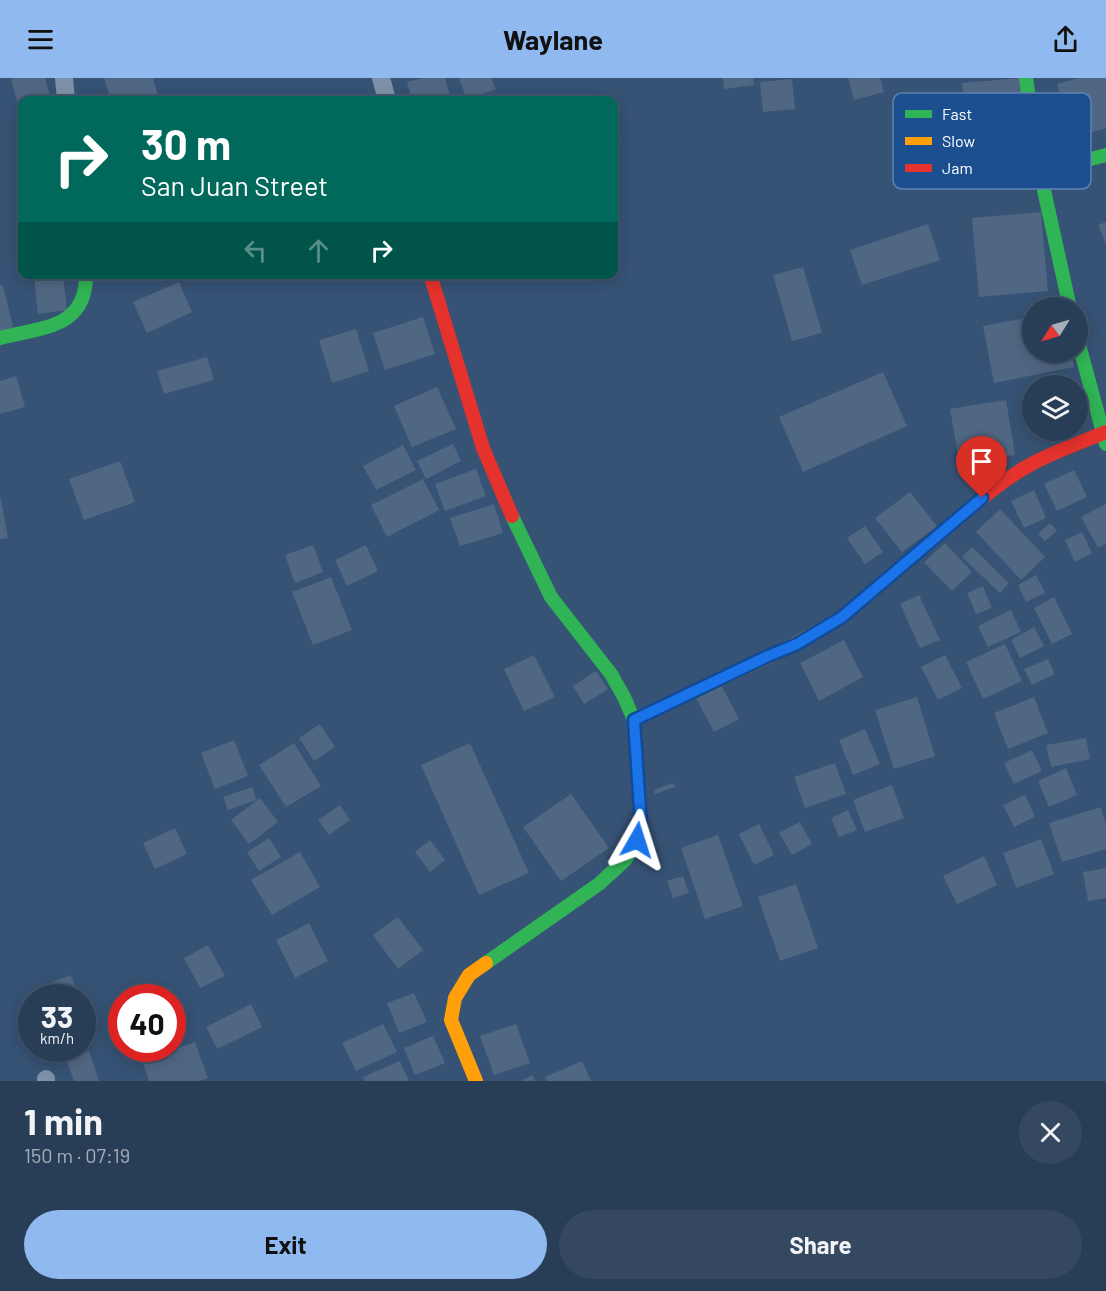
<!DOCTYPE html>
<html lang="en">
<head>
<meta charset="utf-8">
<style>
  :root { --surface:#283e57; --page:#344961; --text:#f1f3f6; --muted:#a5aeba; --line:#44576d; --accent:#90b9f0 }
  body { margin:0; font-family:Barlow,sans-serif; background:var(--page); color:var(--text); height:100vh; display:flex; flex-direction:column; font-size:22px; white-space:nowrap }
  * { box-sizing:border-box; margin:0 }
  p { font-size:20px; color:var(--muted) }
  .icon { flex:none; width:33px; height:33px; fill:none; stroke:currentColor; stroke-width:2; stroke-linecap:round; stroke-linejoin:round }
  .map { position:relative; height:1003px; overflow:hidden }
  .drawer { display:flex; flex-direction:column; background:var(--surface); flex:1 }
  .drawer>* { flex:none }
  .top-card { position:absolute; left:18px; top:18px; width:600px; height:183px; border-radius:12px; box-shadow:0 3px 15px #0003,0 0 0 2px var(--line); background:#00695c; color:#fff; overflow:hidden }
  .needle { width:39px; rotate:233deg }
  .buttons { position:absolute; left:1022px; top:219px; display:grid; gap:12px }
  .buttons a { display:grid; place-items:center; width:66px; height:66px; border-radius:50%; background:var(--surface); box-shadow:0 3px 15px #0003,0 0 0 2px var(--line); font-size:30px }
  .speed { position:absolute; left:18px; top:906px; display:flex; gap:12px; font-size:30px; font-weight:700; text-align:center }
  .speed>* { display:grid; place-content:center; width:78px; height:78px; border-radius:50%; background:var(--surface); box-shadow:0 3px 15px #0003,0 0 0 2px var(--line); line-height:1 }
  .speed small { font-size:15px; font-weight:400 }
  .speed .limit { border:9px solid #d22; background:#fff; color:#111 }
  .pin { position:absolute; display:grid; place-items:center; width:51px; height:51px; color:#fff; margin:-62px -26px; border-radius:50% 50% 50% 0; rotate:-45deg; box-shadow:0 0 6px #0007 }
  .pin .icon { rotate:45deg }
  .me { position:absolute; width:66px; margin:-33px; rotate:6deg; stroke-linejoin:round; filter:drop-shadow(0 0 4px #0008) }
  .turn { display:flex; align-items:center; gap:21px; height:126px; padding:0 24px; font-size:27px }
  .turn .icon { width:78px; height:78px; stroke-width:2.5 }
  .turn b { display:block; font-size:42px; line-height:51px }
  .lanes { display:flex; align-items:center; height:57px; padding:0 24px; background:#0003; justify-content:center; gap:30px; direction:ltr }
  .lanes .off { opacity:.35 }
  .round { display:grid; place-items:center; flex:none; width:63px; height:63px; border-radius:32px; background:var(--page) }
  .head { display:flex; align-items:center; justify-content:space-between; height:102px; padding:0 24px }
  h1 { font-size:36px; font-weight:700; line-height:45px }
  .primary-button { display:flex; gap:12px; margin-top:auto; padding:12px 24px }
  .primary-button a { flex:1; height:69px; border-radius:36px; background:var(--accent); color:#111; font-size:24px; font-weight:700; line-height:69px; text-align:center }
  .primary-button a+a { background:var(--page); color:var(--text) }
  header { display:flex; justify-content:space-between; align-items:center; height:78px; padding:0 24px; background:var(--accent); color:#111; font-size:27px; font-weight:700 }
  .map>svg:first-child { display:block }
</style>
</head>
<body>
<header><svg class="icon" aria-label="menu" viewBox="0 0 24 24"><path d="M4 6h16M4 12h16M4 18h16"/></svg>Waylane<svg class="icon" aria-label="share" viewBox="0 0 24 24"><path d="M12 15V3M7 8l5-5 5 5M5 13v7h14v-7"/></svg></header>
<div class="map">
<svg width="1106" height="1003" viewBox="0 0 1106 1003">
  <rect width="100%" height="100%" fill="#365274"/>
  <!-- building -->
  <path fill="#506783" d="M14,0H45L50,18L33,22H22V25L18,27L11,1Z
    M104,0H153L159,22H111Z
    M423,0H445L451,22H412L407,4Z
    M459,0H491L496,11L467,22Z
    M723,0H753L754,7L724,11Z
    M848,0H880L884,14L854,22Z
    M1020,0L1023,31L965,36L962,5Z
    M1079,0H1106V50L1072,60L1057,6Z
    M792,1L795,31L763,34L760,4Z
    M373,18V22H348V21Z
    M614,47L621,61L616,64L614,61Z
    M1041,134L1048,213L979,219L972,140Z
    M1106,144V167L1098,147Z
    M928,146L940,182L862,207L850,172Z
    M803,189L822,255L792,263L773,197Z
    M57,196H63L67,232L38,236L34,200Z
    M179,204L192,234L147,255L133,224Z
    M0,207H3L14,253L0,256Z
    M423,239L435,276L385,292L373,255Z
    M1032,239V274H1071L1074,289L994,305L983,248Z
    M356,251L369,293L332,305L319,262Z
    M207,279L214,302L164,316L157,293Z
    M883,294L907,348L803,394L779,339Z
    M16,298L25,329L0,336V303Z
    M437,309L456,351L412,369L394,328Z
    M1006,322L1015,377L960,387L950,331Z
    M453,366L461,383L426,401L417,383Z
    M403,367L416,392L376,412L363,388Z
    M120,383L135,424L84,442L69,401Z
    M476,391L486,418L445,433L435,406Z
    M1074,392L1087,419L1057,433L1044,406Z
    M423,401L439,432L387,459L371,427Z
    M1034,412L1046,440L1024,450L1011,423Z
    M910,414L937,448L902,474L875,440Z
    M0,421H1L8,460L0,461Z
    M494,426L503,455L460,468L450,440Z
    M1106,426V466L1098,470L1081,439Z
    M1000,431L1045,479L1021,502L976,454Z
    M1050,445L1057,453L1045,463L1038,456Z
    M865,448L883,474L865,486L847,460Z
    M1082,454L1092,475L1075,484L1065,462Z
    M945,465L972,494L952,513L924,484Z
    M313,467L323,494L295,505L285,477Z
    M366,467L378,493L347,508L335,482Z
    M972,469L1009,505L1000,515L962,479Z
    M1036,497L1045,515L1026,524L1018,507Z
    M331,499L352,552L313,567L292,514Z
    M983,508L992,530L976,536L967,515Z
    M919,517L940,562L920,570L900,526Z
    M1054,519L1072,556L1052,566L1034,530Z
    M1011,532L1021,554L988,569L978,548Z
    M1034,549L1044,568L1020,580L1011,562Z
    M844,562L863,599L819,623L800,585Z
    M1005,566L1022,603L983,621L966,584Z
    M534,577L555,619L524,633L504,591Z
    M945,577L962,610L938,622L921,589Z
    M1048,581L1055,596L1032,607L1024,591Z
    M596,593L608,611L584,626L573,608Z
    M720,605L739,641L714,654L695,618Z
    M917,619L935,678L894,691L875,632Z
    M1034,619L1048,655L1008,671L994,635Z
    M320,646L335,669L314,683L299,660Z
    M865,651L880,686L853,697L839,662Z
    M1086,660L1090,681L1051,689L1046,667Z
    M234,662L248,698L215,711L201,675Z
    M294,665L321,708L286,729L259,687Z
    M470,665L529,795L479,817L421,687Z
    M1032,672L1042,693L1014,706L1004,685Z
    M835,685L846,716L805,730L794,699Z
    M1066,690L1077,717L1049,729L1038,703Z
    M673,705L675,709L655,716L654,712Z
    M892,707L904,740L865,754L853,722Z
    M252,709L257,722L228,732L223,719Z
    M571,716L609,770L561,803L523,749Z
    M1025,717L1035,739L1014,749L1003,727Z
    M260,720L278,744L249,766L231,742Z
    M340,727L350,742L329,757L318,742Z
    M1101,729L1106,747V771L1062,784L1049,745Z
    M848,732L857,752L839,759L831,740Z
    M800,744L812,766L792,777L779,755Z
    M759,746L774,777L754,787L739,756Z
    M175,750L187,776L155,791L143,765Z
    M718,757L743,828L705,841L681,770Z
    M269,760L281,779L259,793L247,774Z
    M1041,761L1054,796L1016,810L1003,775Z
    M430,762L445,782L430,794L415,774Z
    M300,774L320,809L272,837L251,802Z
    M984,778L997,807L957,826L943,798Z
    M1106,790V820L1088,823L1083,794Z
    M683,798L689,815L673,820L667,803Z
    M796,806L818,870L780,883L758,819Z
    M398,839L423,872L398,891L373,857Z
    M309,845L328,883L295,900L276,862Z
    M208,867L225,898L200,910L184,880Z
    M71,897L79,920H45L41,908Z
    M414,915L427,944L399,955L387,925Z
    M251,926L262,949L217,971L206,949Z
    M383,946L397,974L356,993L342,965Z
    M516,946L530,985L494,997L480,958Z
    M433,958L445,985L415,997L404,970Z
    M195,964L208,1000L200,1003H149L142,983Z
    M89,973L99,1003H74L66,981Z
    M400,983L409,1003H365L363,999Z
    M582,983L591,1003H547L545,999Z
    M533,997L535,1003H521Z"/>
  <g fill="none" stroke-linecap="round" stroke-linejoin="round">
    <!-- street -->
    <path stroke="#7d92a8" stroke-width="18" d="M64,0L66,22
      M381,0L387,22
      M46,1001V1003"/>
    <!-- fast -->
    <path stroke="#30b455" stroke-width="14" d="M1026,0L1040,94L1070,230
      M1040,94L1106,77
      M1077,259L1106,366
      M0,260C41,249 87,251 86,196
      M486,885L599,806L626,781L637,762L641,746L634,642L624,619L611,596L551,519L512,438"/>
    <!-- slow -->
    <path stroke="#ff9f0a" stroke-width="14" d="M634,642L797,565L842,539L967,433
      M476,1003L451,942L455,920L469,897L486,885"/>
    <!-- jam -->
    <path stroke="#e5322d" stroke-width="14" d="M430,196L483,370L512,438
      M967,433C986,417 1006,400 1028,388C1052,374 1080,365 1106,354"/>
  </g>
  <g fill="none" stroke-linecap="round" stroke-linejoin="round">
    <defs>
      <path id="route" d="M637,762L641,746L634,642L768,578L797,566L842,539L982,420"/>
    </defs>
    <!-- route casing -->
    <use href="#route" stroke="#114b97" stroke-width="15"/>
    <!-- route -->
    <use href="#route" stroke="#1a73e8" stroke-width="10"/>
  </g>
  <!-- legend -->
  <rect x="893" y="15" width="198" height="96" rx="9" fill="#1b4f8f" stroke="#5f84b1" stroke-width="1.5"/>
  <rect x="905" y="32" width="27" height="8" fill="#30b455"/>
  <rect x="905" y="59" width="27" height="8" fill="#ff9f0a"/>
  <rect x="905" y="86" width="27" height="8" fill="#e5322d"/>
  <g font-size="16" fill="#fff">
    <text x="942" y="42">Fast</text>
    <text x="942" y="69">Slow</text>
    <text x="942" y="96">Jam</text>
  </g>
</svg>
<div class="buttons">
<a><svg class="needle" viewBox="-14 -14 28 28"><path d="M0-13l5 13h-10z" fill="#e53935"/><path d="M0 13l5-13h-10z" fill="#a5aeba"/></svg></a>
<a><svg class="icon" aria-label="layers" viewBox="0 0 24 24"><path d="M12 4l9 5-9 5-9-5zM3 14l9 5 9-5"/></svg></a>
</div>
<div class="speed"><div>33<small>km/h</small></div><div class="limit">40</div></div>
<div class="pin" style="left:982px;top:420px;background:#d93025"><svg class="icon" aria-label="arrive" viewBox="0 0 24 24"><path d="M6 21V4h12l-3 4 3 4H6"/></svg></div>
<svg class="me" style="left:637px;top:762px" viewBox="-20 -20 40 40"><path d="M0-17L14 15 0 8-14 15z" fill="#1a73e8" stroke="#fff" stroke-width="4"/></svg>
<div class="top-card">
<div class="turn"><svg class="icon" aria-label="right" viewBox="0 0 24 24"><path d="M7 20v-9h11M14 6l5 5-5 5"/></svg><div><b>30 m</b>San Juan Street</div></div>
<div class="lanes"><svg class="icon off" aria-label="left" viewBox="0 0 24 24"><path d="M17 20v-9H6M10 6l-5 5 5 5"/></svg><svg class="icon off" aria-label="ahead" viewBox="0 0 24 24"><path d="M12 20V5M6 11l6-6 6 6"/></svg><svg class="icon" aria-label="right" viewBox="0 0 24 24"><path d="M7 20v-9h11M14 6l5 5-5 5"/></svg></div>
</div>
</div>
<section class="drawer">
<div class="head"><div><h1>1 min</h1><p>150 m · 07:19</p></div><a class="round"><svg class="icon" aria-label="close" viewBox="0 0 24 24"><path d="M6 6l12 12M18 6L6 18"/></svg></a></div>
<div class="primary-button"><a>Exit</a><a>Share</a></div>
</section>
</body>
</html>
